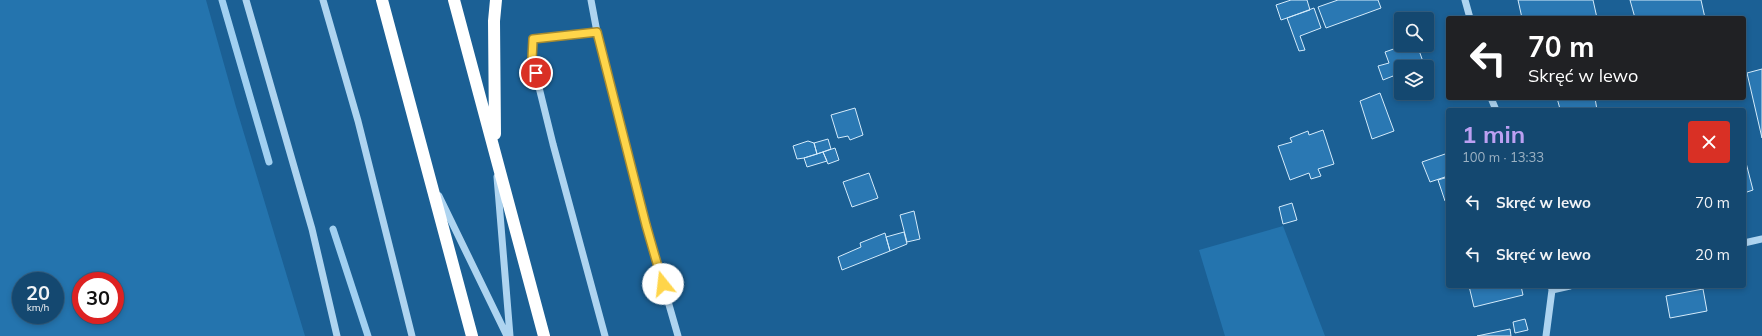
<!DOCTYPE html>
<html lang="pl">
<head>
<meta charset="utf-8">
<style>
  :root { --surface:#144870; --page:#215278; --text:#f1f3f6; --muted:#9db2c3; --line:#336083; --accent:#bca0f2 }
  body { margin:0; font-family:Mulish,sans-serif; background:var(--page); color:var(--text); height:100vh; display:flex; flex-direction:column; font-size:15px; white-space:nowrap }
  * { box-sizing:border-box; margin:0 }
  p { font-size:13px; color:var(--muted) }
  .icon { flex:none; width:22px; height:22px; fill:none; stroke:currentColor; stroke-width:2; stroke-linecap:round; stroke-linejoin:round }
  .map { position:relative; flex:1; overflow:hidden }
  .details { position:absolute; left:1446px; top:108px; width:300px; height:180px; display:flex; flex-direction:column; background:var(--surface); border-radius:4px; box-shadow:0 2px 6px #0003,0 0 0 1px var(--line) }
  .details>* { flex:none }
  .banner { position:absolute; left:1446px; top:16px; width:300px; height:84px; border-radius:4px; box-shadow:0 2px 6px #0003,0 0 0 1px var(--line); background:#202124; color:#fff; overflow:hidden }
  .buttons { position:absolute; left:1394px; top:12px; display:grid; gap:8px }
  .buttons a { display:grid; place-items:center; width:40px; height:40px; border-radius:4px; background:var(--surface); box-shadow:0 2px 6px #0003,0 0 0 1px var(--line); font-size:20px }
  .speed { position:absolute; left:12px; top:272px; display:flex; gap:8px; font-size:20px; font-weight:700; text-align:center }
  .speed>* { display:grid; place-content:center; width:52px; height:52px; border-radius:50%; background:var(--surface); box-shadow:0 2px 6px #0003,0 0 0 1px var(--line); line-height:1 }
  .speed small { font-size:10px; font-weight:400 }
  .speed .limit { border:6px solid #d22; background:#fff; color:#111 }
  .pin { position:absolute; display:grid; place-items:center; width:34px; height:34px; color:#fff; margin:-17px; border:2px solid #fff; border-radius:50%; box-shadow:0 1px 4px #0007 }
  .me { position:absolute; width:44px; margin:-22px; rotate:344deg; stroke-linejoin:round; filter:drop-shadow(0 0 3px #0008) }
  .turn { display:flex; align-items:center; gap:14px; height:84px; padding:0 16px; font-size:18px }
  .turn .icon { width:52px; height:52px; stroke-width:2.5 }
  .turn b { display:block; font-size:28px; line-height:34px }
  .round { display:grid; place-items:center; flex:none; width:42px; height:42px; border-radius:4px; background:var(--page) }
  .headline { display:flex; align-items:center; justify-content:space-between; height:68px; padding:0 16px }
  h1 { font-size:24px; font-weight:700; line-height:30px; color:var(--accent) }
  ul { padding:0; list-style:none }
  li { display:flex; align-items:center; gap:12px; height:52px; padding:0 16px }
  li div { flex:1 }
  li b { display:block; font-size:15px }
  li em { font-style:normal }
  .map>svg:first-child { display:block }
</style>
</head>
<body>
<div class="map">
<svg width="1762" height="336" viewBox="0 0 1762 336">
  <rect width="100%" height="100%" fill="#1b6095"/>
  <!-- green -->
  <path fill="#2474ae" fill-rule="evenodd" d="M0,0H206L236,107L305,336H0ZM21,281H55V315H21ZM81,281H115V315H81Z
    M1283,226L1325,336H1225L1199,250Z"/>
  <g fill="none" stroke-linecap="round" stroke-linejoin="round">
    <!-- stream -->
    <path stroke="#a1d0f1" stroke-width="7" d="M222,0L269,162
      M333,229L368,336"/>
  </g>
  <!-- building -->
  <path fill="#2a78b3" stroke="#d4ebfb" d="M1291,0H1307L1310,10L1281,20L1276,5Z
    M1338,0H1378L1381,8L1326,28L1318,7Z
    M1518,0H1593L1597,18H1522Z
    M1630,0H1701L1705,18H1635Z
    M1314,8L1321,28L1300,36L1305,50L1299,51L1287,18Z
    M1405,45H1417L1425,67H1401V86L1397,87L1393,76L1383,80L1378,66L1389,63L1385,52Z
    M1762,69V138L1747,73Z
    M1380,93L1394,131L1372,139L1360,101Z
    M1557,98H1595L1597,110H1556L1560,109Z
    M855,108L863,135L850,140L848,136L838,138L831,115Z
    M1323,130L1334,164L1318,169L1321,176L1311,179L1309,173L1290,180L1278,146L1292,142L1290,138L1308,131L1309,135Z
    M828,139L831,149L817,154L814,143Z
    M808,141L814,143L817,154L804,158L797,159L793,146Z
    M835,148L839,160L828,164L823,152Z
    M823,152L827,161L807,167L804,158Z
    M1448,153V176L1430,182L1422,162Z
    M1744,155L1753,190L1744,193Z
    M869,173L878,198L852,207L843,182Z
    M1448,177V200L1445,201L1438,180Z
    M1292,203L1297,220L1283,224L1279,207Z
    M914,211L920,239L907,242L900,215Z
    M904,232L907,244L890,251L886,237Z
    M885,233L890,251L842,270L838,257L861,247L860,243Z
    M1469,286H1521L1523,295L1474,307Z
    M1703,289L1707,311L1670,318L1666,296Z
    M1525,319L1528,330L1515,333L1513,322Z
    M1510,329L1511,336H1477Z"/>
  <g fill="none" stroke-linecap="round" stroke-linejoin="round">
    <!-- minor -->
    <path stroke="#aed4f0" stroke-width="7" d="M246,0L312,229L337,336
      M323,0L358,121L412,336
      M591,0L597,32L646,225L678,336
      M1465,0L1470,18
      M597,32L533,39L532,59L553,144L605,336
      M1491,98L1496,110
      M497,177L510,336
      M439,196L507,336
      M1744,243L1762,239
      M1552,290L1570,286
      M1546,336L1552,290L1551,286"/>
    <!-- highway -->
    <path stroke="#fff" stroke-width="12" d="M382,0L472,336
      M454,0L544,336
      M495,134L494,21L496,0"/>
  </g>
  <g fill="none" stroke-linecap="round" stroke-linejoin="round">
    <defs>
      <path id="route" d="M536,73L532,59L533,39L597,32L646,225L663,284"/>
    </defs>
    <!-- route casing -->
    <use href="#route" stroke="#a68a30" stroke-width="10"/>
    <!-- route -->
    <use href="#route" stroke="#ffd54a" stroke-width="7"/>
  </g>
</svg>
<div class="buttons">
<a><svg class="icon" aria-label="search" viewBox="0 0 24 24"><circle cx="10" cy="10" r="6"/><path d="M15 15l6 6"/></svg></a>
<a><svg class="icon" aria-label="layers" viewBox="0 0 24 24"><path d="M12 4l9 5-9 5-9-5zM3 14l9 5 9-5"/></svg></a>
</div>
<div class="speed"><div>20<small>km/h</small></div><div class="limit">30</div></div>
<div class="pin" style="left:536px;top:73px;background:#d93025"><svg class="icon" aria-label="arrive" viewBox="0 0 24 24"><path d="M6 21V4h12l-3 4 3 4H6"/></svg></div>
<svg class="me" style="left:663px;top:284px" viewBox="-20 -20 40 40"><circle r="19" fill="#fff"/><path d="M0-13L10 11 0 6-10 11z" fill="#ffd54a"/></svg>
<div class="banner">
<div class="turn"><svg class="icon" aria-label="left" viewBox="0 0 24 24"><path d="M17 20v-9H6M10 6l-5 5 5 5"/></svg><div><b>70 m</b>Skręć w lewo</div></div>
</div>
<section class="details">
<div class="headline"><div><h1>1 min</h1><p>100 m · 13:33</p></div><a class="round" style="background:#d93025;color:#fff"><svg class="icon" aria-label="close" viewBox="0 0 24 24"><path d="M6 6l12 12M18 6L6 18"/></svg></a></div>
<ul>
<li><svg class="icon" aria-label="left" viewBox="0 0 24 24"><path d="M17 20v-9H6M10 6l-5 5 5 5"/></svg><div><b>Skręć w lewo</b></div><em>70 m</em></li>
<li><svg class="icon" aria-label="left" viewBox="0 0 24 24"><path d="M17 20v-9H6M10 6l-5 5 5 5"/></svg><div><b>Skręć w lewo</b></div><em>20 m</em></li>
</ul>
</section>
</div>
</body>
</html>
